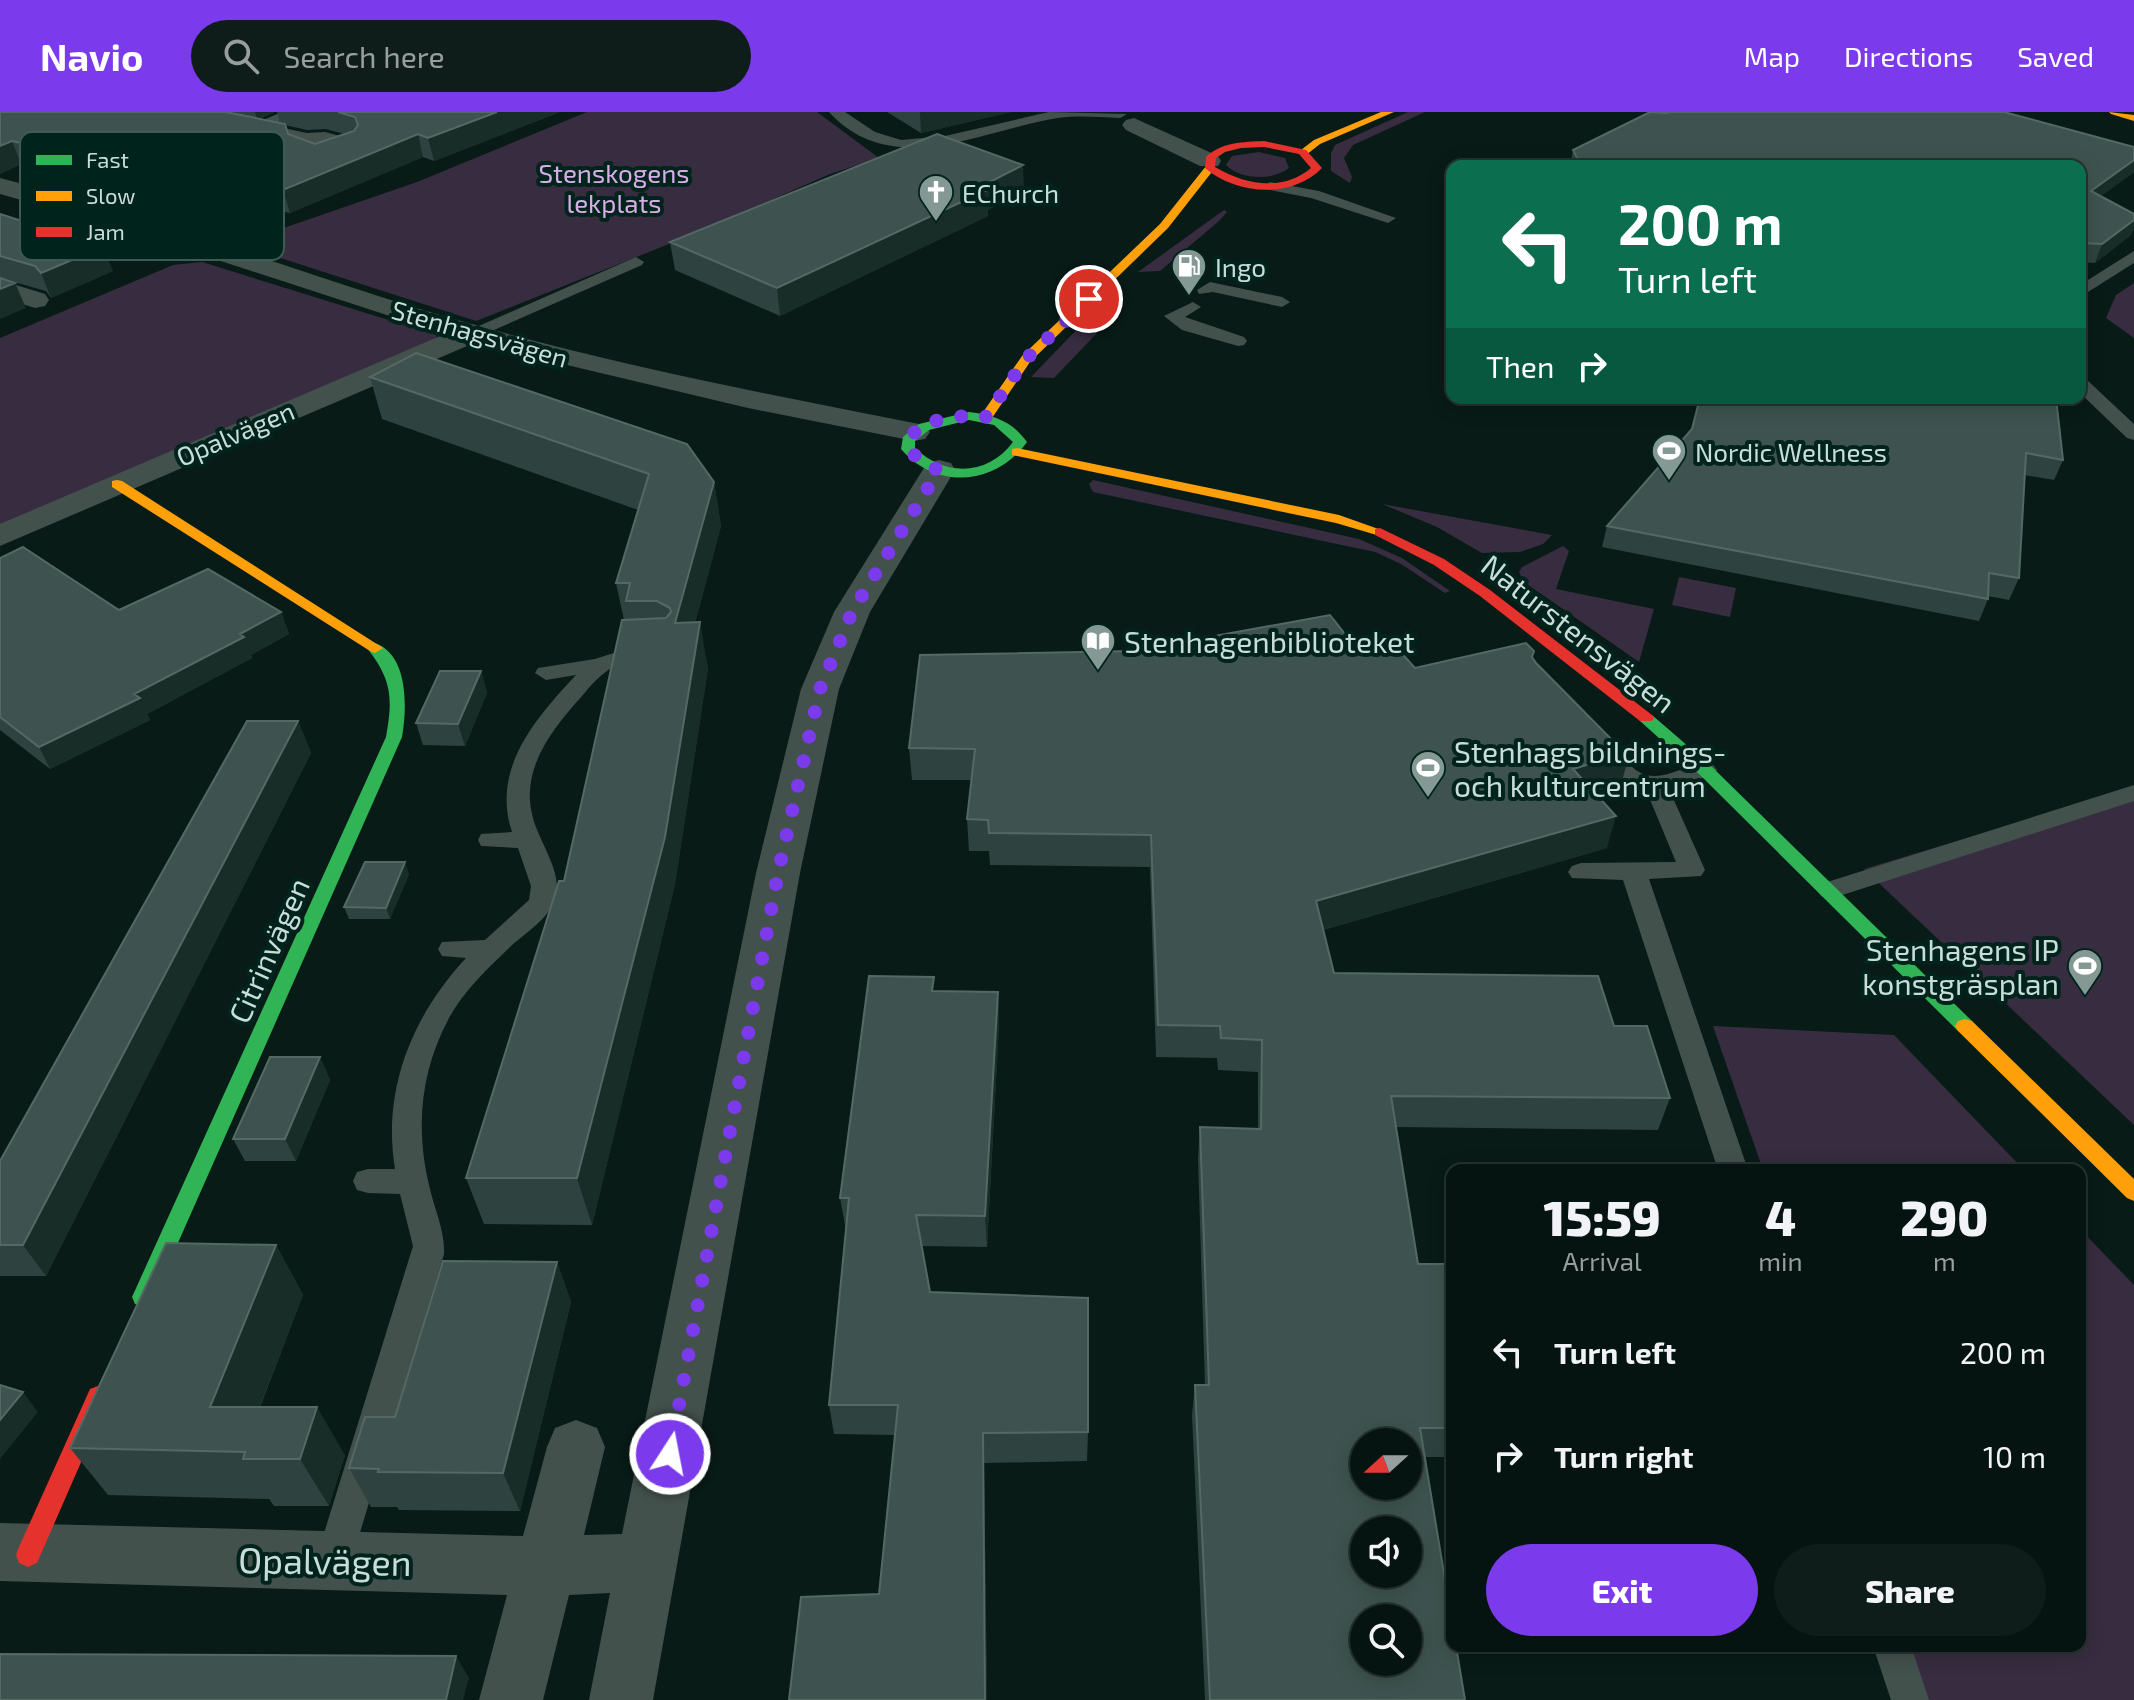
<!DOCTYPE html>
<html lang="en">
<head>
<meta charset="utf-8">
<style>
  :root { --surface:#061411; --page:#0f1d1a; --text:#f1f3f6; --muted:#989e9f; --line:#273331; --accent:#7c3aed }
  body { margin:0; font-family:"Exo 2",sans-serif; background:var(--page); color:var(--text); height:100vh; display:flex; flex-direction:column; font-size:30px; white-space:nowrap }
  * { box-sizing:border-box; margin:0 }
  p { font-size:26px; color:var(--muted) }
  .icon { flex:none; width:44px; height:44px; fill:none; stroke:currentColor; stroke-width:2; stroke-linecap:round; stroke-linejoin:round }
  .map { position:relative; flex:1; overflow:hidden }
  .sheet { position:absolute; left:1446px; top:1052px; width:640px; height:488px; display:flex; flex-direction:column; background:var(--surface); border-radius:16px; box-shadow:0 4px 20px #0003,0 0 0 2px var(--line) }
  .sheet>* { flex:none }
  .banner { position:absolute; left:1446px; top:48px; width:640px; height:244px; border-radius:16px; box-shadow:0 4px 20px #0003,0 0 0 2px var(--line); background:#0b6e4f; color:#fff; overflow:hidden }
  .needle { width:52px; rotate:249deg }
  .controls { position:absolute; left:1350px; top:1316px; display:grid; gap:16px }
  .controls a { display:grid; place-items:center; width:72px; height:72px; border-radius:50%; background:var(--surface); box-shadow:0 4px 20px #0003,0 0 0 2px var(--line); font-size:40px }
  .pin { position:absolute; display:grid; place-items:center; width:68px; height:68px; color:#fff; margin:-34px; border:4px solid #fff; border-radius:50%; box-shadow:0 2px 8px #0007 }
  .me { position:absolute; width:88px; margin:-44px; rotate:11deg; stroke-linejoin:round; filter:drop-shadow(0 0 6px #0008) }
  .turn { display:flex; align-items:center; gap:28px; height:168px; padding:0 40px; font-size:36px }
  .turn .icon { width:104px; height:104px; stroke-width:2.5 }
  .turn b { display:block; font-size:56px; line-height:68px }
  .then { display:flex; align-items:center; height:76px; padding:0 40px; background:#0003; gap:16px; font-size:30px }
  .eta { display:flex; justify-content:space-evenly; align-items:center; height:136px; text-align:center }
  .eta b { font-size:48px; font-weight:800; line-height:56px }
  .button { display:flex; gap:16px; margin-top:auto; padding:16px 40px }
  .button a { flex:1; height:92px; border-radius:48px; background:var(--accent); color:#fff; font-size:32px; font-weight:800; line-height:92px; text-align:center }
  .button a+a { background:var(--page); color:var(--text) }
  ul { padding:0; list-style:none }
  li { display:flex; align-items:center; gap:24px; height:104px; padding:0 40px }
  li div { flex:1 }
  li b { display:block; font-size:30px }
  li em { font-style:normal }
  header { display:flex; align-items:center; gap:48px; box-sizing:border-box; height:112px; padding:0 40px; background:var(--accent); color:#fff }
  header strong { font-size:38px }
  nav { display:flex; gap:44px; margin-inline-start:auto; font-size:28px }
  .search { width:560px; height:72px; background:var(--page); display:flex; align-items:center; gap:20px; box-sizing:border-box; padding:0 28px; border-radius:44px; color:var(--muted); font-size:30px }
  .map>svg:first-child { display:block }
</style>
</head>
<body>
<header>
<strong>Navio</strong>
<div class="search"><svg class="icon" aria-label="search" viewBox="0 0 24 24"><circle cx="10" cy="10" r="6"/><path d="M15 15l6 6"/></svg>Search here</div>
<nav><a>Map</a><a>Directions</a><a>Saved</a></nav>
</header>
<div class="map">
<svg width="2134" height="1588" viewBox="0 0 2134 1588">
  <rect width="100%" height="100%" fill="#081b17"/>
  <!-- green -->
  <path fill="#382d40" d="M587,0H817L879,46L830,62L689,124L476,209L237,132L417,70Z
    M1408,0H1425L1353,33L1344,46L1352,65L1350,71L1331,59V41L1335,33Z
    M1259,40L1285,46L1289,56C1273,69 1240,68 1226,53L1232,44Z
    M1224,98L1227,100L1219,109L1160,159L1138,160Z
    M202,150L437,223L434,236L0,424V226L173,153Z
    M2134,171V226L2106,206L2116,183Z
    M1084,210L1098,220L1054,266L1031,265Z
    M1093,368L1359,427L1402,446L1450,479L1445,481L1401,452L1375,440L1093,380L1089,372Z
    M1382,392L1552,423L1543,432L1520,440L1482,441L1437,415Z
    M1563,434L1569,439L1556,477L1654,497L1639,550L1524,470L1519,460L1522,455Z
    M1679,465L1736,476L1730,505L1672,493Z
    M2134,676V1013L1864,757Z
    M1713,914L1894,923L2024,1058H1763Z
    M2080,1117L2134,1173V1588H1902L1894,1534H2080Z"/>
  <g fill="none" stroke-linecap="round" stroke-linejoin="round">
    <!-- lane -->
    <path fill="#43514d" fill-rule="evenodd" d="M282,0H302L257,19L245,16Z
      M829,0H845L875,20L901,28L945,24L1049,0L1127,2L1120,6C1100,5 1078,3 1058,6C982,18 892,69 829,0Z
      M1270,70L1319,79L1396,106L1388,111L1311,86L1265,77L1263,74Z
      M2134,139V151L2080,185V173Z
      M636,145L644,150L642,153L478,225L472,226L463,221Z
      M1210,170L1282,185L1290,190L1282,195L1213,180L1199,182L1197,178Z
      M1193,190L1201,195L1185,205L1244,225L1247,229L1244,233L1238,234L1182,218L1164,204Z
      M2080,266L2086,267L2134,312V328L2127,326L2080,281Z
      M647,538L658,545L655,550C641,553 626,549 613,555C601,562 591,573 582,584C553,616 521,656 532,702C537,727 562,758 556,783C551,807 524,821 508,837C487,857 463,880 449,906C420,960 415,1018 430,1077C435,1099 445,1119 444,1142L352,1447L347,1459L334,1464L321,1459L316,1447L413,1134L400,1082L368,1081L357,1078L353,1069L357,1060L368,1057H395C382,978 412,904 466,846L442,844L438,837L442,830L485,828L529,788L531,774L518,736L481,734L478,728L481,722L512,720C491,657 535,607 576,563L546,568L535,561L538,556L595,547L620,539Z
      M1600,631C1618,635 1627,657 1646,663C1669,669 1691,647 1713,653L1717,658L1713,663L1669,677L1705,758L1701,764L1649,767L1748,1058H1718L1623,768L1572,766L1568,760L1572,754L1581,751L1676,750L1646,678L1617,667L1588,638L1592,633Z
      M2134,673V689L1830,787L1821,784L1817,778L1821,772Z
      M1873,1534H1911L1929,1588H1891Z"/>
    <!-- street -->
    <path fill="#43514d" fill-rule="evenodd" d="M161,0H207L307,21L325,20L359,29L362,34L359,39L323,52L296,42L294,32L173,7L165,5Z
      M1134,6L1218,44L1221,49L1218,54H1200L1126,18L1122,13L1126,8Z
      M0,66C144,102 282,155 423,198C584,246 749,279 914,311L925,313L930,320L925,327L914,329L748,296L474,231L0,434V412L445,222L110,113L0,82Z
      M0,168L45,182L49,188L45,194L35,196L0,185Z
      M939,348L951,351L955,358L870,500L839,577L800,761L653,1588H589L610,1481L569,1483L543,1588H479L507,1483L0,1469V1411L523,1424L547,1335L555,1316L576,1308L597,1316L605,1335L584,1423L622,1422L756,761L801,577L834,500L927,351Z"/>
    <!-- fast -->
    <path fill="#30b455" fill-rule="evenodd" d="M969,300C994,303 1012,309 1027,330C996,373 937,379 901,337L903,325L919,312ZM969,308L994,313L1013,330C988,364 945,365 915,336V329L929,318Z
      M375,531C409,543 407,597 402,625L154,1185L151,1192L143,1194L135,1192L132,1185L386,625C393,586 392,568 367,536Z
      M1646,601L1652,603L1711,654L1972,909L1975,914L1972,919H1958L1699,662L1640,609L1638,606Z"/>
    <!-- slow -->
    <path fill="#ff9f0a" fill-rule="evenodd" d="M1381,0H1394L1320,32L1306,43L1297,41L1314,28Z
      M2109,0L2134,3V9L2111,2Z
      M1206,54L1215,56L1168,116L1030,250L990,309H980L979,306L1022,244L1160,112Z
      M1017,336L1339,403L1387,420L1380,424L1336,411L1012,343V337Z
      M117,368L122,369L383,536L375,541L370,539L112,375V369Z
      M1965,907L1972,909L2134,1067V1089L2127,1086L1958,919L1955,914L1958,909Z"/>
    <!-- jam -->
    <path fill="#e5322d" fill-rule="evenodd" d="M1264,29L1306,38L1322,56C1292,87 1236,83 1205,56L1206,45C1222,30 1243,30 1264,29ZM1264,35L1299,42L1311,56C1282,80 1246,73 1215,55L1216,46L1225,40L1241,36Z
      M1380,416L1444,447L1490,478L1652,603L1654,606L1652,609H1640L1480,484L1434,453L1375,423V417Z
      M98,1274L106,1277L110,1284L37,1451L28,1455L19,1451L16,1443L19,1435L90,1277Z"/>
  </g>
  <!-- wall -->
  <path fill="#2e433f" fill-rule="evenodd" d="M0,0H274L259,7L280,11L277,0H560L434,49L423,45L290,101L285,100L252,111L243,108L234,111L129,75L21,52L0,62ZM285,13L307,18L326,17L344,22L315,32L288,22Z
    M887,0H1011L921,21Z
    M1667,1L2134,35V60L2101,84L2131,123L2095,151L2080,150V54H1570L1573,38Z
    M1024,79L988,98V104L780,204L675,158L670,130Z
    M0,102L113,159L51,186L46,179L0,166Z
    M370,265L714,370L721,414L695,511L708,556L675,772L592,1113L484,1112L466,1066L564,769L624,508L616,471L638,398L382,307Z
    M1699,286H2056L2063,348L2054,368L2024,363L2019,466L2009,488L1988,484V487L1979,509L1602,435L1607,414L1691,318Z
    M0,446L119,498L281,500L289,522L251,543L252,546L147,602L150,608L50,657L0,618Z
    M1353,532L1415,556L1533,546L1536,551L1619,635L1630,640L1621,672L1594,680L1607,736L1323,818L1334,861L1614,914L1670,986L1658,1018L1396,1015L1418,1152H1452V1345H1425L1465,1588H1205L1192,1303L1195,1273H1205L1198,1047L1200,1015L1258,1017V960L1218,958L1217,946L1156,945L1150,755L990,753L989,739H969L967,707L972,668H912L909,636L1132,539Z
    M481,559L487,581L465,634L423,633L416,611Z
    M298,609L311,641L46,1164H0V1049Z
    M409,762L390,807H349L344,795Z
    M935,879L998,880L999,912L987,1135L922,1134L930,1180L1088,1320L1087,1349L984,1351L987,1588H789L879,1482L895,1323L834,1322L829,1293L846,1118L840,1086Z
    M320,945L330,968L296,1049H245L233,1027Z
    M276,1133L303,1183L260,1295L345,1343L329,1394H274L269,1387L108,1383L70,1336Z
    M557,1150L571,1190L520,1399L399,1398L397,1395H371L349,1356L395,1305Z"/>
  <!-- shaded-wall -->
  <path fill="#182c28" d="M255,0H274L257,7Z
    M497,0H560L434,49L428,26Z
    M920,0H1011L921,21Z
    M418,22L423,45L290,101L283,78Z
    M12,29L21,52L0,62V34Z
    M2134,48V60L2084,97L2091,79Z
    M1023,53L1024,79L988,98V104L780,204L777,176Z
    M278,76L285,100L252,111L244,87Z
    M235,84L243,108L234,111L226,87Z
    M2134,108V117L2131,123L2095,151L2102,132Z
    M103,135L113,159L51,186L41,161Z
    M15,171L26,196L0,207V177Z
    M714,370L721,414L683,557L675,511Z
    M281,500L289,522L251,543L252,546L147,602L150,608L50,657L39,635L240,522Z
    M700,510L708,556L675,772L592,1113L577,1066Z
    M481,559L487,581L465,634L458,612Z
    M298,609L311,641L46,1164L23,1133Z
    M1630,640L1621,672L1565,689L1573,657Z
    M1616,704L1607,736L1312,821L1316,789Z
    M405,750L409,762L390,807L386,796Z
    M998,880L999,912L987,1135L985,1104Z
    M320,945L330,968L296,1049L285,1027Z
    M276,1133L303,1183L242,1340L210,1295Z
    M557,1150L571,1190L520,1399L503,1361Z
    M23,1280L38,1300L0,1347V1308Z
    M317,1295L345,1343L329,1394L300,1347Z
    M983,1321L984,1351L987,1588H985Z
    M456,1544L469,1566L463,1588H446Z"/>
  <!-- building -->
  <path fill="#3e534f" stroke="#546964" stroke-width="2" fill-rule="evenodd" d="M0,0H226L285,12L288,22L315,32L354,19L358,13L355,5L338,0H497L428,26L418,22L283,78L278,76L244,87L235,84L226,87L120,52L12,29L0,34Z
    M1650,0L1667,1L1669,0H2004L2134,35V48L2091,79L2134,102V108L2102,132L2080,131V54H1581L1573,38Z
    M937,22L1023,53L980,75L987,78L777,176L670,130Z
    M0,102L103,135L41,161L35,154L0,144Z
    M0,166L15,171L0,177Z
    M416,241L687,332L714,370L675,511L700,510L665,725L577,1066H466L559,769H564L622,508L666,506L671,500L670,496L657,489H626L630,471H616L649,362L370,265Z
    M1700,286H2056L2063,348L2026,341L2019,466L1989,461L1988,487L1607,414L1692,317Z
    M23,435L119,498L208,457L281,500L240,522L244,525L134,582L140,586L39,635L0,605V446Z
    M1330,503L1353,532L1388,526L1415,556L1526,531L1534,539L1532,545L1536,551L1619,635L1630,640L1573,657L1616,704L1316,789L1334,861L1598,864L1614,914H1647L1670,986L1391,984L1418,1152H1452V1316H1420L1452,1510V1534H1456L1465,1588H1210L1195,1273H1209L1200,1015L1261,1017L1262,928L1221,926L1220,914L1158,913L1151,723L989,721L988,708L967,707L975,637L909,636L920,543L1132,539ZM1364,1330H1408V1374H1364ZM1364,1418H1408V1462H1364ZM1364,1506H1408V1550H1364Z
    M440,559H481L458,612L416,611Z
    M247,609H298L23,1133H0V1049Z
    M365,750H405L386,796L344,795Z
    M869,864L934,865L932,879L998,880L985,1104L916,1103L930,1180L1088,1186V1320L983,1321L985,1588H789L801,1485L879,1482L898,1293H829L849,1086H840Z
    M270,945H320L285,1027H233Z
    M166,1131L276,1133L210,1295H317L300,1347H243L245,1340L70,1336Z
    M443,1149L557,1150L503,1361L378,1360L379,1357L349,1356L365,1305H395Z
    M0,1273L23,1280L0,1308Z
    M0,1542L456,1544L446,1588H0Z"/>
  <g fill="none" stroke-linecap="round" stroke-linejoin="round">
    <!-- route -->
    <path stroke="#7c3aed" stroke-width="14" stroke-dasharray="0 25.2" d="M670,1342L778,761L820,577L852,500L939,358C902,345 898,319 939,308C955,303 969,304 985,306L1026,247L1089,187"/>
  </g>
  <!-- icons -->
  <defs>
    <symbol id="church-pin" viewBox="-11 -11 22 30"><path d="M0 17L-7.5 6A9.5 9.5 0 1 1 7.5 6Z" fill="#859994" stroke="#00231c"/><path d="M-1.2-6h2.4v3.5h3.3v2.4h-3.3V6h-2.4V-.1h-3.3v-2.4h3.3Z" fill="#fff"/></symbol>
    <symbol id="fuel-pin" viewBox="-11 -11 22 30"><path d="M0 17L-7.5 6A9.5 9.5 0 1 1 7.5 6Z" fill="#859994" stroke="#00231c"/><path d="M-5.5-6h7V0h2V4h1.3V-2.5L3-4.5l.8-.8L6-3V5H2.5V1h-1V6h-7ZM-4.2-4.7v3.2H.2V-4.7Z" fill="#fff"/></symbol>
    <symbol id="stadium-pin" viewBox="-11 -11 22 30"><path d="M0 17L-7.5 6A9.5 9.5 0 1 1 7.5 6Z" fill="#859994" stroke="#00231c"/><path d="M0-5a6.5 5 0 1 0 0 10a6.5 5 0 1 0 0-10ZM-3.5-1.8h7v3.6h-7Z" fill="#fff"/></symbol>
    <symbol id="library-pin" viewBox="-11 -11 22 30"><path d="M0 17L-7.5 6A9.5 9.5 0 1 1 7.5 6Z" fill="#859994" stroke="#00231c"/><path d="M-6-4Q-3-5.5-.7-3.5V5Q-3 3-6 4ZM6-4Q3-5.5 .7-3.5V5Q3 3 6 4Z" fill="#fff"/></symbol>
  </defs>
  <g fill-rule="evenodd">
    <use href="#church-pin" x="916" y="60" width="40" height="54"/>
    <use href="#fuel-pin" x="1169" y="134" width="40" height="54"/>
    <use href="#stadium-pin" x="1649" y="319" width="40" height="54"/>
    <use href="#library-pin" x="1078" y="509" width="40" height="54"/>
    <use href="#stadium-pin" x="1408" y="636" width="40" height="54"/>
    <use href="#stadium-pin" x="2065" y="834" width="40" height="54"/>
  </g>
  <g text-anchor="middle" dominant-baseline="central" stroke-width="8" stroke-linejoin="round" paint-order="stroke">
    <!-- far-park labels -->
    <g font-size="26" fill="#d7ade8" stroke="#00231c">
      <text x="614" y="60">Stenskogens<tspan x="614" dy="30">lekplats</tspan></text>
    </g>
    <!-- far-poi labels -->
    <g font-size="26" fill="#c9ddd8" stroke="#00231c" text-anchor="start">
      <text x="962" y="80">EChurch</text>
      <text x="1215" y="154">Ingo</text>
      <text x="1695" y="339">Nordic Wellness</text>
    </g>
    <!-- far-street labels -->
    <g font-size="26" fill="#c9ddd8" stroke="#00231c">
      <text transform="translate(480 221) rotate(16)">Stenhagsvägen</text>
      <text transform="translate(235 321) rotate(-23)">Opalvägen</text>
    </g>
    <!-- street labels -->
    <g font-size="30" fill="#c9ddd8" stroke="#00231c">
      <text transform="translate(1579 521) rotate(38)">Naturstensvägen</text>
      <text transform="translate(268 838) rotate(-66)">Citrinvägen</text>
    </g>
    <!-- poi labels -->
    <g font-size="30" fill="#c9ddd8" stroke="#00231c" text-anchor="start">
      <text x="1124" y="529">Stenhagenbiblioteket</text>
      <text x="1454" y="639">Stenhags bildnings-<tspan x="1454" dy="34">och kulturcentrum</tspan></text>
      <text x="2059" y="837" text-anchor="end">Stenhagens IP<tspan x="2059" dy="34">konstgräsplan</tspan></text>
    </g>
    <!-- near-street labels -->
    <g font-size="36" fill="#c9ddd8" stroke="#00231c">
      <text transform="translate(325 1448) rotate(1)">Opalvägen</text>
    </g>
  </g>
  <!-- legend -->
  <rect x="20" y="20" width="264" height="128" rx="12" fill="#00231c" stroke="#3c5b54" stroke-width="2"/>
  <rect x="36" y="43" width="36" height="10" fill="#30b455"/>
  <rect x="36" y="79" width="36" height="10" fill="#ff9f0a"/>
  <rect x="36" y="115" width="36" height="10" fill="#e5322d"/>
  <g font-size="22" fill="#c9ddd8">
    <text x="86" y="56">Fast</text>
    <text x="86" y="92">Slow</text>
    <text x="86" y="128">Jam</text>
  </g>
</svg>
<div class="controls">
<a><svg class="needle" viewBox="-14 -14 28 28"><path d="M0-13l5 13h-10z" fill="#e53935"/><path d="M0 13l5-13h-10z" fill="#989e9f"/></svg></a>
<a><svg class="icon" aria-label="sound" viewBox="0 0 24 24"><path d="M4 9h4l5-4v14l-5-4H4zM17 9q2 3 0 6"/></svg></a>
<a><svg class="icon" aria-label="search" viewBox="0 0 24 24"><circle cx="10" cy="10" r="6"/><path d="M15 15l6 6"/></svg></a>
</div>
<div class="pin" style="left:1089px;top:187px;background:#d93025"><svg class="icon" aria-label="arrive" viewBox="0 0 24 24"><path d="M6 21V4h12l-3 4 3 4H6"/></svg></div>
<svg class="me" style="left:670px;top:1342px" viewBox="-20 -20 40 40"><circle r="17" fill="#7c3aed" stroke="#fff" stroke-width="3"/><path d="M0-11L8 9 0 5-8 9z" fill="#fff"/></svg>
<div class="banner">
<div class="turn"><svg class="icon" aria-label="left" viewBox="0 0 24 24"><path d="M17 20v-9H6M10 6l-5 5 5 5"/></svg><div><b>200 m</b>Turn left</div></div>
<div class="then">Then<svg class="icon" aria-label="right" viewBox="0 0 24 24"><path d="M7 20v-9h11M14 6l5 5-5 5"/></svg></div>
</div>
<section class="sheet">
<div class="eta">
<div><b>15:59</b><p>Arrival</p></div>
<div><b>4</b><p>min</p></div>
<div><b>290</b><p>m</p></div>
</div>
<ul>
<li><svg class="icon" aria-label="left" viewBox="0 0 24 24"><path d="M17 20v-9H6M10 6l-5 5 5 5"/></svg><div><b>Turn left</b></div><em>200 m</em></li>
<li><svg class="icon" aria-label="right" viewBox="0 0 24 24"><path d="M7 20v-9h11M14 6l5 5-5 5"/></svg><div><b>Turn right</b></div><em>10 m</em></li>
</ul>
<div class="button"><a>Exit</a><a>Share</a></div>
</section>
</div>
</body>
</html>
